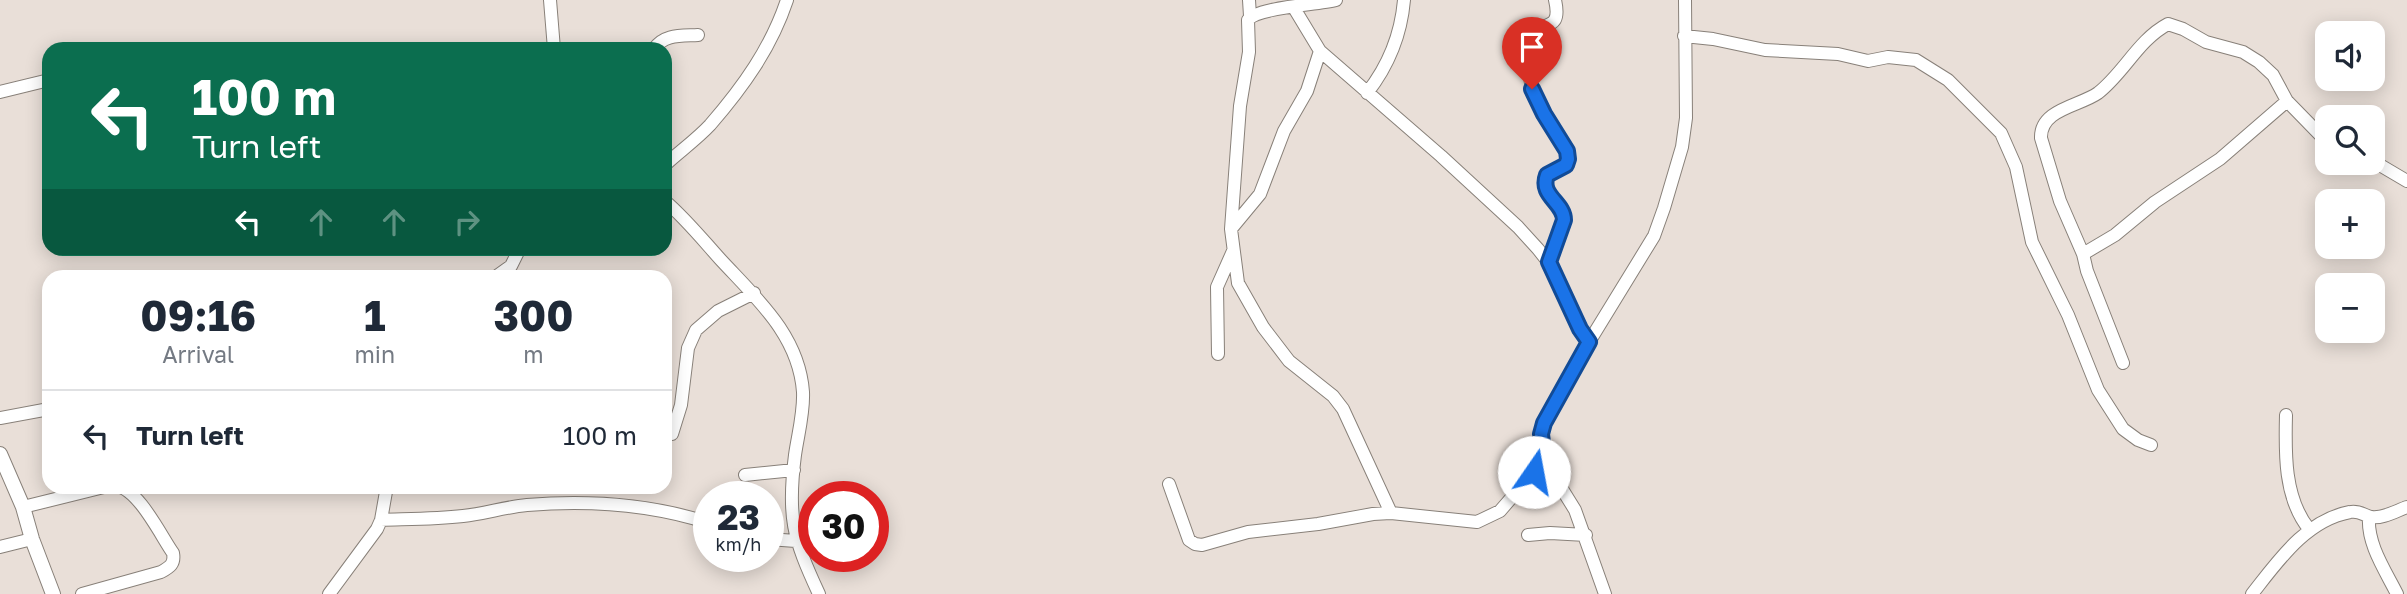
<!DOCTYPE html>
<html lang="en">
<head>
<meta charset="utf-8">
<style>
  :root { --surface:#fff; --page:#f2f2f3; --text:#1f2937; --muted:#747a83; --line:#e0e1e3 }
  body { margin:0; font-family:"Golos Text",sans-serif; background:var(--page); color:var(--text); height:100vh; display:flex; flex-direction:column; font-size:26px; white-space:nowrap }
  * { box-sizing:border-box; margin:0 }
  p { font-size:23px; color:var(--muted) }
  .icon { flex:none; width:38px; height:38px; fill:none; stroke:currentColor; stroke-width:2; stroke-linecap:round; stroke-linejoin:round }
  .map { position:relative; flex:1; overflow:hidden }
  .panel { position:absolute; left:42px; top:270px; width:630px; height:224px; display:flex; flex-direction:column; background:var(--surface); border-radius:21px; box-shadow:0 4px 18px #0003 }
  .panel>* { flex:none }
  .guide { position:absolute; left:42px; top:42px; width:630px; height:214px; border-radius:21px; box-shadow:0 4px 18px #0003; background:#0b6e4f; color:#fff; overflow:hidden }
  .buttons { position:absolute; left:2315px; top:21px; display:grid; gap:14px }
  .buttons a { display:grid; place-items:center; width:70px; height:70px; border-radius:14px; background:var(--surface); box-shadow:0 4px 18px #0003; font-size:35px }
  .speed { position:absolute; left:693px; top:481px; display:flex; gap:14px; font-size:35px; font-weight:700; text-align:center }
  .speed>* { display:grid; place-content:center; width:91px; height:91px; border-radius:50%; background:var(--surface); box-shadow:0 4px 18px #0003; line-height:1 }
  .speed small { font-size:18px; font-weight:400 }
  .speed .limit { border:10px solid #d22; background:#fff; color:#111 }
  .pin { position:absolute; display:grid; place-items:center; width:60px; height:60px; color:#fff; margin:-72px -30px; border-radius:50% 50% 50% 0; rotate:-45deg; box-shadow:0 0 7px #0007 }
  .pin .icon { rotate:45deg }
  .me { position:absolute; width:77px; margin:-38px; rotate:12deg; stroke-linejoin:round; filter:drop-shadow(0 0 5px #0008) }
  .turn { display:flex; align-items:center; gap:24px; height:147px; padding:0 35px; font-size:32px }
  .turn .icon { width:91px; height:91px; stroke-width:2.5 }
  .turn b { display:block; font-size:49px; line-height:60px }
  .lanes { display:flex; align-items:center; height:66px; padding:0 35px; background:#0003; justify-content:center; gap:35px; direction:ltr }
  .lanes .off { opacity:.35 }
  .eta { display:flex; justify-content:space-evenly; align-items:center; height:119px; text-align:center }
  .eta b { font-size:42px; font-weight:700; line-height:49px }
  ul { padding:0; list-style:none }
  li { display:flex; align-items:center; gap:21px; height:91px; padding:0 35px; border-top:2px solid var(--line) }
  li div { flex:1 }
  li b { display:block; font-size:26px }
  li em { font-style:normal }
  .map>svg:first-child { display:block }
</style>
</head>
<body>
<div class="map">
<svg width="2407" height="594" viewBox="0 0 2407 594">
  <rect width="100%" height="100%" fill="#e9dfd8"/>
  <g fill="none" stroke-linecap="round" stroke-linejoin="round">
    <defs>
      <path id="minor" d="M550,0L554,49
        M1249,0L1250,16
        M1336,0C1317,5 1257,7 1248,20L1249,52L1240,106L1231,229L1238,283L1263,327L1289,361L1333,396L1343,409L1391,513
        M1294,8L1320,51L1441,156L1518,227L1538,249L1549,263L1580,329L1589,342
        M1684,36L1713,39L1765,50L1838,54L1868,61L1888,57L1916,60L1948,80L2001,133L2016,167L2032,242L2068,315L2098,390L2123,429L2138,440L2151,445
        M654,49C664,34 681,36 698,35
        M0,92L49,80
        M1367,93C1389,65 1401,35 1404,0
        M2373,161L2407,181
        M665,165C679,152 697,139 710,125C743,87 771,48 787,0
        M665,201C685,218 702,239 720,259C756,298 799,335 803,392C804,413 798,434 795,455C787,517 793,538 819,594
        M1231,229L1260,194L1284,131L1307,91L1320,51
        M2083,254L2115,235L2155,202L2220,159L2287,101
        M1549,263L1565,221C1565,202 1539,196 1547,175L1566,165C1568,160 1569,155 1566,150C1563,143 1558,138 1554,132C1545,119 1536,102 1532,88C1530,79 1525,47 1528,39C1539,18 1563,35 1555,0
        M497,276L511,266L520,248
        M1218,354L1217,287L1233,251
        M2123,363L2087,271L2083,254L2060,201L2041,138C2040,109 2080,106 2098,93C2124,73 2138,40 2168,24L2183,29L2206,42L2243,52L2259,62L2273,75L2287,101L2328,143
        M2286,415C2285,453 2284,498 2309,529
        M0,418L49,409
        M672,434L681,405L688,348L696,330L718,311L754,293
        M745,475L794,470
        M1169,484L1189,540L1195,544L1202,545L1248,532L1318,524L1373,514L1391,513L1477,522L1500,511L1544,460
        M23,507L108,486
        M2369,517C2367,544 2385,570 2397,594
        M381,520C408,519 436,519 463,516C484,514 505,507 527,505C588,500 650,504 709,523
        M1528,535L1550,533L1586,535
        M768,539L796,541
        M0,547L32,539
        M82,594L161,572C170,567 175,564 173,553C161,536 138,488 116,486
        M329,594L377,529L381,520L387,486
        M1605,594L1575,510L1544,460L1541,434L1544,423L1589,342L1654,236L1664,208L1682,147L1686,118L1685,0
        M2252,594C2278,561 2306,520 2350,512C2359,510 2363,515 2371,517C2382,519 2396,511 2407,507"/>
      <path id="tertiary" d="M0,454L23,507L32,539L53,594"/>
    </defs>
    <!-- minor casing -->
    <use href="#minor" stroke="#888079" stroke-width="14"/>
    <!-- tertiary casing -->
    <use href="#tertiary" stroke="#888079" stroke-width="16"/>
    <!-- minor -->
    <use href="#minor" stroke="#fff" stroke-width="12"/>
    <!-- tertiary -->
    <use href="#tertiary" stroke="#fff" stroke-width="14"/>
  </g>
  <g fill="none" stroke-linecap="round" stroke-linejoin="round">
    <defs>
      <path id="route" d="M1532,89L1544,114L1567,151L1568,159L1566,165L1547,175C1539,196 1564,202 1564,220L1549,262L1580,329L1589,342L1544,423L1541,434L1544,460L1534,472"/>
    </defs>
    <!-- route casing -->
    <use href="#route" stroke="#114b97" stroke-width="18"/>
    <!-- route -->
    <use href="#route" stroke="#1a73e8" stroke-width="12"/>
  </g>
</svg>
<div class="buttons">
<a><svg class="icon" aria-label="sound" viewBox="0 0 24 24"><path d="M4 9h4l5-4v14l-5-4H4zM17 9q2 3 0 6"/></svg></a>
<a><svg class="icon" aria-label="search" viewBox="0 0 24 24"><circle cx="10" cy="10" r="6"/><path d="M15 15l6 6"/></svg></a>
<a>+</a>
<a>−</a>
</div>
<div class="speed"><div>23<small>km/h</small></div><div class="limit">30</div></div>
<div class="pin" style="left:1532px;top:89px;background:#d93025"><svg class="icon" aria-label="arrive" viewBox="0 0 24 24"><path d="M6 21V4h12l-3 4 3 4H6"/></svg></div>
<svg class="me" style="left:1534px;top:472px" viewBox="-20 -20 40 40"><circle r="19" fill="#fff"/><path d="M0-13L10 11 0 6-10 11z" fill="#1a73e8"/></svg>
<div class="guide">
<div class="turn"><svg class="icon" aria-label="left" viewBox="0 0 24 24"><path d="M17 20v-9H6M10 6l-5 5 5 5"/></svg><div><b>100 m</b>Turn left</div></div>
<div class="lanes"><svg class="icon" aria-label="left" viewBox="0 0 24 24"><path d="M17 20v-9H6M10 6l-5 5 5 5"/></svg><svg class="icon off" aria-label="ahead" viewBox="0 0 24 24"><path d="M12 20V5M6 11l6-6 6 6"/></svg><svg class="icon off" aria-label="ahead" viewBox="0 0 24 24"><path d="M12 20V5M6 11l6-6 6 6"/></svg><svg class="icon off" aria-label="right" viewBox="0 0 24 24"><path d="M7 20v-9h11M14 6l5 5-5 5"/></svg></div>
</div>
<section class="panel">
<div class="eta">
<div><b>09:16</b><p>Arrival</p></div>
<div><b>1</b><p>min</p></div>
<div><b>300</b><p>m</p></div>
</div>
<ul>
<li><svg class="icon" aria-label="left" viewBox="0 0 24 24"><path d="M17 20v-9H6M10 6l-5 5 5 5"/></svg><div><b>Turn left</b></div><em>100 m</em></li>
</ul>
</section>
</div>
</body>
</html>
